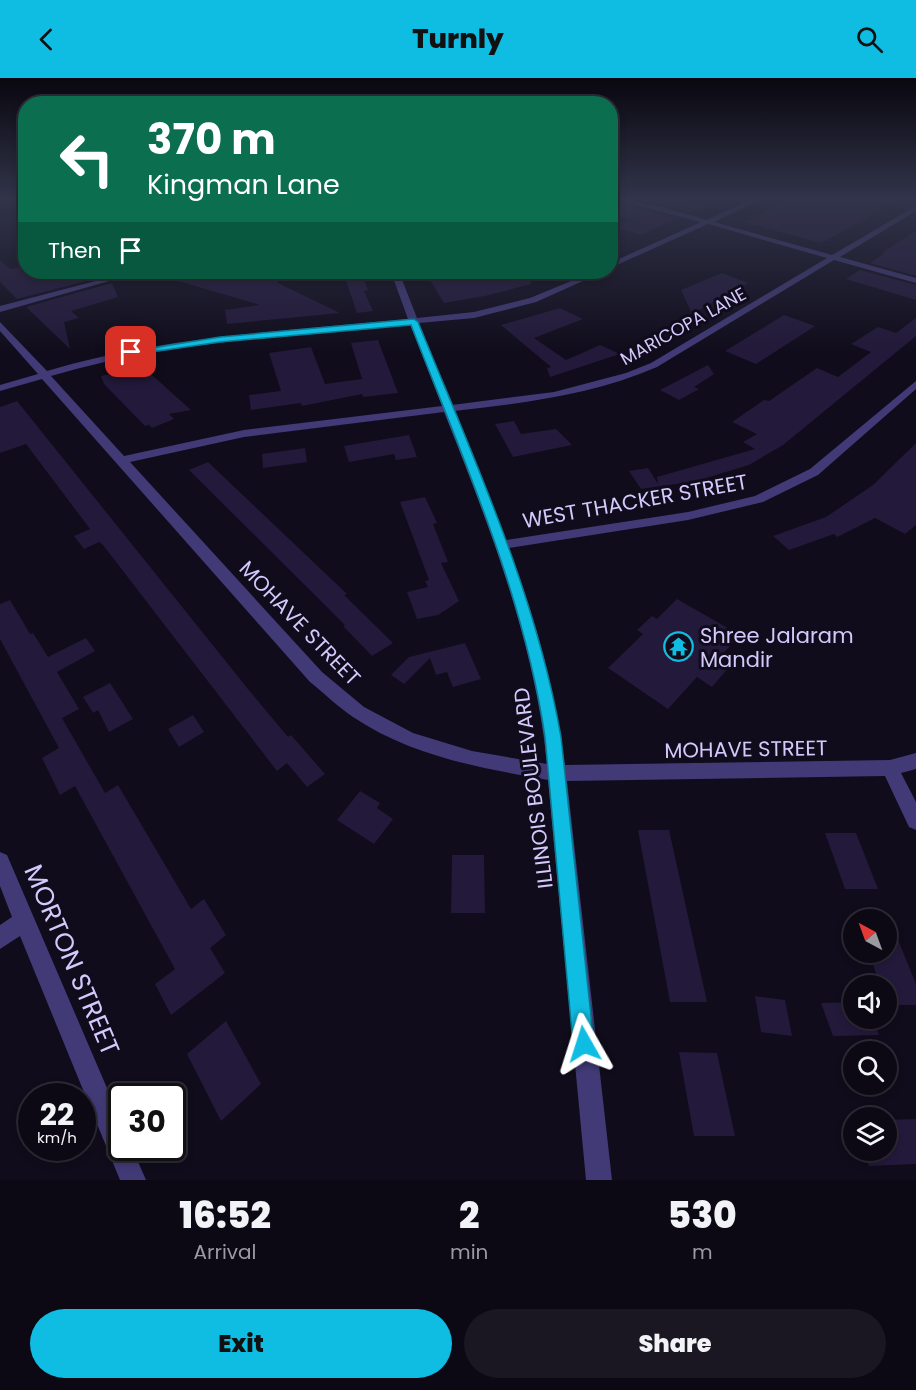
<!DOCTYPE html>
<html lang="en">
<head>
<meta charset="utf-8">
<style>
  :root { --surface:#0c0914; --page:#1a1722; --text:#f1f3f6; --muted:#9a9aa0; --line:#2c2a34; --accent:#0fbde2 }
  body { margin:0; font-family:Poppins,sans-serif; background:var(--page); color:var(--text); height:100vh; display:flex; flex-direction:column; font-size:22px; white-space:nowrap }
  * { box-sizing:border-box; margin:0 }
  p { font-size:20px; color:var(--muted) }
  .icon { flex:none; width:33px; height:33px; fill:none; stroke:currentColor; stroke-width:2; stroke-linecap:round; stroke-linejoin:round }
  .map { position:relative; height:1102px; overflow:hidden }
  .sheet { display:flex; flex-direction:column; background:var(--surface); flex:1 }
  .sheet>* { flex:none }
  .banner { position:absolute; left:18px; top:18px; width:600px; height:183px; border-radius:24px; box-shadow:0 3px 9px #0003,0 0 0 2px var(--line); background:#0b6e4f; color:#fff; overflow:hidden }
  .needle { width:39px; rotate:319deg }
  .tools { position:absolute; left:843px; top:831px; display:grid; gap:12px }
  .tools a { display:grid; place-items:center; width:54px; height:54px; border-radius:50%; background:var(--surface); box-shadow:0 3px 9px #0003,0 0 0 2px var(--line); font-size:30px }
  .speed { position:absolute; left:18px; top:1005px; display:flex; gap:12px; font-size:30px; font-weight:700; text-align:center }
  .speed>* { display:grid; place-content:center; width:78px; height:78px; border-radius:50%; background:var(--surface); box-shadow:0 3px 9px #0003,0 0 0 2px var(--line); line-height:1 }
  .speed small { font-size:15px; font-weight:400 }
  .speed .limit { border:3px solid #111; border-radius:9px; background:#fff; color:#111 }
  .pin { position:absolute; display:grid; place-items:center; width:51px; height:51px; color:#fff; margin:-26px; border-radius:12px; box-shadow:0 3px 9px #0006 }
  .me { position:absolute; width:66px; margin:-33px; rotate:354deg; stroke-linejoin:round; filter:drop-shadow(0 0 4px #0008) }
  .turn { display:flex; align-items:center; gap:21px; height:126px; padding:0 30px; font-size:27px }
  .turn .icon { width:78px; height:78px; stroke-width:2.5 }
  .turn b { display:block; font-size:42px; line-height:51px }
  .then { display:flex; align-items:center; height:57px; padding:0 30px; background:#0003; gap:12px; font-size:22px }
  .eta { display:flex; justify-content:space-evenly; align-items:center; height:102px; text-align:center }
  .eta b { font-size:36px; font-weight:800; line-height:42px }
  .action { display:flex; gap:12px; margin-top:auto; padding:12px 30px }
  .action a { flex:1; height:69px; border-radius:36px; background:var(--accent); color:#111; font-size:24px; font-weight:800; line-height:69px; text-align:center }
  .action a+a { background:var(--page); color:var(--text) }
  header { display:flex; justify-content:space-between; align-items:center; height:78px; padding:0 30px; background:var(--accent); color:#111; font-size:27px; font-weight:800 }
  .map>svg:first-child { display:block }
</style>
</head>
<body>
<header><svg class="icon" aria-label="back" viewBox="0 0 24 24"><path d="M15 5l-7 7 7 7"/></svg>Turnly<svg class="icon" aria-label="search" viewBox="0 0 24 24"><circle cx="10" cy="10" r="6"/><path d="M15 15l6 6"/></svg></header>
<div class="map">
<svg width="916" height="1102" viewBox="0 0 916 1102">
  <rect width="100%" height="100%" fill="#100c1b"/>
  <!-- building -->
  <path fill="#23193a" d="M632,120H674L706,129L691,135L655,125L633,123L634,129L677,140L641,157L616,149L636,141L611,137Z
    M794,120H823L839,124V120H899L879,129L885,130L821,165L744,144Z
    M916,153V198L870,185L884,176L882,175Z
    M0,182L10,191L19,189L24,194H108L109,197L17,221L0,204Z
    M860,192L916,207V222L846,201Z
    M162,194H277L278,205L340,235L227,246L225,232L260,227L161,198Z
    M343,194H361L368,212L364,213L373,233L357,235Z
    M429,194H448L452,200L531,202V206L485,218L444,225L430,202H434Z
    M722,195L748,205L692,236L681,212Z
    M112,205L118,219L71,233L79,240L64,244L70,271L26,229Z
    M560,230L583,241L534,260L566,282L600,267L620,276L550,299L547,290L551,289L501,247Z
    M784,237L815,248L756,286L725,273Z
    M916,240V258L783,367L749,387L696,403L641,411L629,393L648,390L658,406L657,399L755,371L743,364L757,356L732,344L764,322L769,323L817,290L838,299L871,274L851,266L878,249L896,255Z
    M378,262L398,315L363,319L362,316L302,328L301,325L251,332L249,317L281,313L269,275L311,269L325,306L362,301L351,265Z
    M708,287L714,296L694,309L699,311L679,322L660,312Z
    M143,289L191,332L169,336L174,341L152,350L149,347L145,348L104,306L101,298Z
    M17,323L248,611L288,659L291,657L325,696L307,709L287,685L277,693L103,467L99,464L84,471L74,458L90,451L26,366L0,375V329Z
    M514,343L521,356L556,351L572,367L513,379L495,346Z
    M409,357L417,379L396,382L394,376L349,384L344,368Z
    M916,365V447L905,456L875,440L837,459L834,456L789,472L773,458L826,439L873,407Z
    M305,370L307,384L263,390L262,376Z
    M208,384L347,516L344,517L393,565L372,578L343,548L345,547L189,392Z
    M425,419L437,445L433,446L448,484L441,485L459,523L438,537L417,541L407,514L428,509L425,503L429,502L400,424Z
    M677,521L740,557L718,581L730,588L712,609L697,599L668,631L608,590L643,556L637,552L652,538L657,541Z
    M10,522L30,556L33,555L48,579L86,560L95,573L57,594L79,631L62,640L105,715L118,707L191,831L204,821L226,857L210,870L225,895L171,937L155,906L175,891L75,708L60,717L42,680L59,670L0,561V526Z
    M465,565L481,601L453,609L447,594L436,597L430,580L404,606L391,597L409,579Z
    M110,605L133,641L109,654L98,632L93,635L83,619Z
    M193,637L204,654L179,669L168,651Z
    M360,713L380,725L377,730L393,741L374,766L337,742Z
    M638,752H669L707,924H670Z
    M825,755H856L878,811H845Z
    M452,777H484L485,835H451Z
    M887,835L916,906V927H886V908H881L868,874H886Z
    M755,918L785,922L792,958L761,954Z
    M854,924V940H873L879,957L833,958L821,925Z
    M226,943L261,1006L221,1043L187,976Z
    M679,974L717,975L735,1058H694Z
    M916,1041V1086L869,1088L864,1072H886V1042Z"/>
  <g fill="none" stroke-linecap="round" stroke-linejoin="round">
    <!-- minor -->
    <path fill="#413a77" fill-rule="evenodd" d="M754,120H763L714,144L832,177L916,128V133L840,179L916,200V205L834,182L657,289C592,317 524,325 454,333L506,462L688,434L755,418L810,391L916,303V311L818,397L763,424L688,442L509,470C535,540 556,613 565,687L890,682L916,675V691L901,695L916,724V752L909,749L885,698L567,703L612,1102H586L548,702C480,690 411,678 353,639C338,629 324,615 310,604L42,301L0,313V307L38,296L0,253V244L47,293C164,258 287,253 408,241L391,194H399L417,240L474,234L530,220L593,194H603L536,224L474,240L419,245L452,327L554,314L626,295L651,285L827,180L708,146L610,190V185L701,144L635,127V125L655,127L707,142ZM410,246L442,328L244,352L124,378L51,298C168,263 290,258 410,246ZM444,334C489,447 535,564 547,686L472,673L413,655L364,629L322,594L130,384L244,359Z
      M130,194H141L0,234V228Z
      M0,774L7,777L122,1045V1070H132L146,1102H120L20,858L0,871V847L12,839L0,808Z"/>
  </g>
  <!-- sky -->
  <linearGradient id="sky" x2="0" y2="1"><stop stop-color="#09070f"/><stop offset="0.44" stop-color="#31344a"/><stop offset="1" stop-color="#31344a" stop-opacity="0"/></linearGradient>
  <rect width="916" height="274" fill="url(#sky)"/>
  <!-- route -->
  <path fill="#0fbde2" stroke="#0a7b93" stroke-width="1.5" d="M414,241L418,244C473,379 536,515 561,659L594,966L591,974L584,977L576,974L573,966L545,659C524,516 463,381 411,247L220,264L131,277L127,274L220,259Z"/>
  <!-- icons -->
  <defs>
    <symbol id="temple-ring" viewBox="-11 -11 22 22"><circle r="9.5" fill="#100c1b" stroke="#0fbde2" stroke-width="1.5"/><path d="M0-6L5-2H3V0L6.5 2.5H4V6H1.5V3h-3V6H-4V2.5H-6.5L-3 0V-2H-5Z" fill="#0fbde2"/></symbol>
  </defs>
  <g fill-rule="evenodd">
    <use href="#temple-ring" x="662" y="552" width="33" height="33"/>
  </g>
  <g text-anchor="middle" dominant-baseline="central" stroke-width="6" stroke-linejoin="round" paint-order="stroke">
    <!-- far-street labels -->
    <g font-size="18" fill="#d3c9fc" stroke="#100c1b">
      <text transform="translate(683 248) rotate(-29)">MARICOPA LANE</text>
    </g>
    <!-- street labels -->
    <g font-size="21" fill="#d3c9fc" stroke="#100c1b">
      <text transform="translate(635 423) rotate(-10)">WEST THACKER STREET</text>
      <text transform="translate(300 545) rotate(46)">MOHAVE STREET</text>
      <text transform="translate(746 671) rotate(-1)">MOHAVE STREET</text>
      <text transform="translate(533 710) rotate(-97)">ILLINOIS BOULEVARD</text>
    </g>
    <!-- poi labels -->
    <g font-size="21" fill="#d3c9fc" stroke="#100c1b" text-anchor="start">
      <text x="700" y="557">Shree Jalaram<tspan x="700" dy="24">Mandir</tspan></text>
    </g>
    <!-- near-street labels -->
    <g font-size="26" fill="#d3c9fc" stroke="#100c1b">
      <text transform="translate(72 882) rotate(67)">MORTON STREET</text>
    </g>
  </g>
</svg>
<div class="tools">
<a><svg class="needle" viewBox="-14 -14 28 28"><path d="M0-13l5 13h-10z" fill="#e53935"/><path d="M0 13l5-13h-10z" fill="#9a9aa0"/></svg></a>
<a><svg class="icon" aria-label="sound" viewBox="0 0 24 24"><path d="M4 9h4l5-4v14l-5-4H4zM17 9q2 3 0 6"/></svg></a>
<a><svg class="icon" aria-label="search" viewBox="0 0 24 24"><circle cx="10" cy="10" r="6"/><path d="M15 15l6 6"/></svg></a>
<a><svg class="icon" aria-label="layers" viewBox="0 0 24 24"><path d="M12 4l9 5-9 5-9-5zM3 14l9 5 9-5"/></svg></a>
</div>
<div class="speed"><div>22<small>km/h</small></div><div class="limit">30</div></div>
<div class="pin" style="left:131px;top:274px;background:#d93025"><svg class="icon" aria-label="arrive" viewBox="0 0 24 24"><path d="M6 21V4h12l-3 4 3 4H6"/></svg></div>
<svg class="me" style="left:584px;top:966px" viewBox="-20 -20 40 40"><path d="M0-17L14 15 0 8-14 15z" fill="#0fbde2" stroke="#fff" stroke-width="4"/></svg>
<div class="banner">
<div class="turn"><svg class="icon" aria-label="left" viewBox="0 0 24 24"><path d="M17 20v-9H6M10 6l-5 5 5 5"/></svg><div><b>370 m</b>Kingman Lane</div></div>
<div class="then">Then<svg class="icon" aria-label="arrive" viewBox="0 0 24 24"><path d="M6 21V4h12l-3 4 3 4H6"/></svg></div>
</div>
</div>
<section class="sheet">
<div class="eta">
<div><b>16:52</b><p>Arrival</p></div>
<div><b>2</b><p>min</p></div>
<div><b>530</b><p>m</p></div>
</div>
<div class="action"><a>Exit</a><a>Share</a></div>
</section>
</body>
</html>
